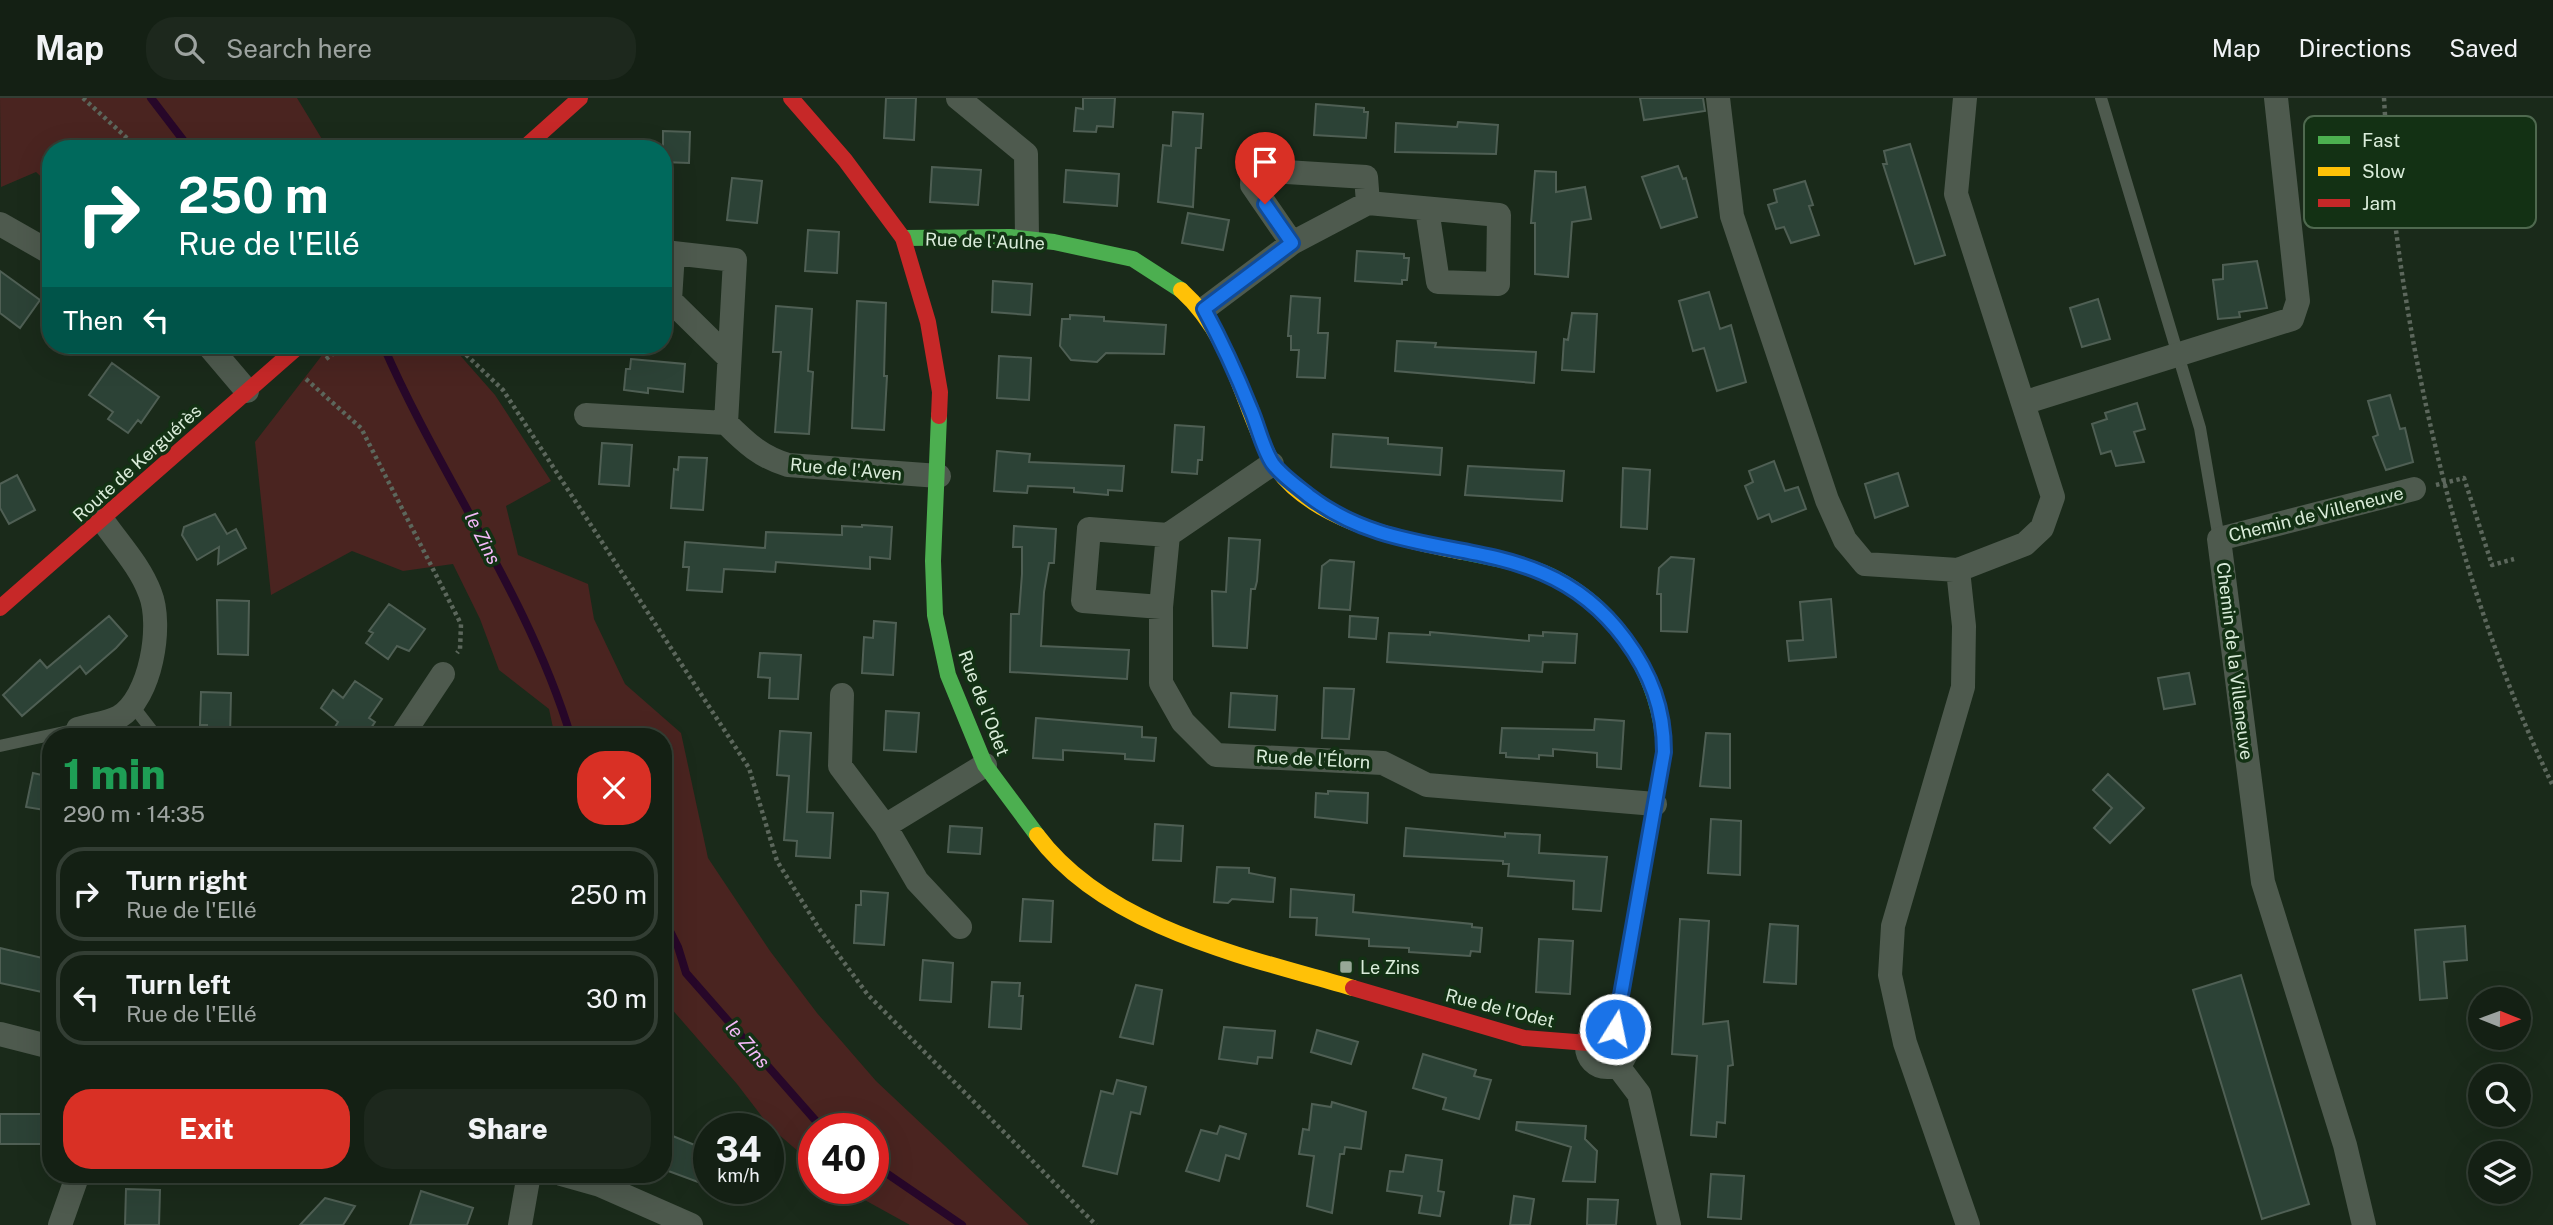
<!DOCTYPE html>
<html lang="en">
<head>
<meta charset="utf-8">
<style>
  :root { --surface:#142014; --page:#1d281d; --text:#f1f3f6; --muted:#9da3a0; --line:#333e34; --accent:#d93025 }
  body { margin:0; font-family:"Public Sans",sans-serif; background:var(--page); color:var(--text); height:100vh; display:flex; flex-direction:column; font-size:26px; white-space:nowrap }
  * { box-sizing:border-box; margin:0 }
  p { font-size:23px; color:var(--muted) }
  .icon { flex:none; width:38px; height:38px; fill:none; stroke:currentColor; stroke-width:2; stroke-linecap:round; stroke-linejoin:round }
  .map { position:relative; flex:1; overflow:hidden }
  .sheet { position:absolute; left:42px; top:630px; width:630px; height:455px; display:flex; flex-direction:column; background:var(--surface); border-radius:28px; box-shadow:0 7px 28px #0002,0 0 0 2px var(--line) }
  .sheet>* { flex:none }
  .top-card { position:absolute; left:42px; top:42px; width:630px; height:214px; border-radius:28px; box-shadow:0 7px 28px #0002,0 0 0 2px var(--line); background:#00695c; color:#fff; overflow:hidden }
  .needle { width:46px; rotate:91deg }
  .fabs { position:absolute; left:2468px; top:889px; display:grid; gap:14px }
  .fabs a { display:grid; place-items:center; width:63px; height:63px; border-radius:50%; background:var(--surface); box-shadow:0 7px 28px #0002,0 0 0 2px var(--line); font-size:35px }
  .speed { position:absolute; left:693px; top:1015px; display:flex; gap:14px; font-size:35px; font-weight:700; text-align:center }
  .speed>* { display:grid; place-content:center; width:91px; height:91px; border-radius:50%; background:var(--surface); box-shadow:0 7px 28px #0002,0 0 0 2px var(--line); line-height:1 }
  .speed small { font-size:18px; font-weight:400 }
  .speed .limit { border:10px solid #d22; background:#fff; color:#111 }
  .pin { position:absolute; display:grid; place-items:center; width:60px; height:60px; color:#fff; margin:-72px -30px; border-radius:50% 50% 50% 0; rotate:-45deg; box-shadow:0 0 7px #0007 }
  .pin .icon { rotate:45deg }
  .me { position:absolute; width:77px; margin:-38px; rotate:10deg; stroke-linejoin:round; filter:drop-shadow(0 0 5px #0008) }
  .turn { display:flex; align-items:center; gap:24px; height:147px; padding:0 21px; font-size:32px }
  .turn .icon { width:91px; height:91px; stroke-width:2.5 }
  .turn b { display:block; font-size:49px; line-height:60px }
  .then { display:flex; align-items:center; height:66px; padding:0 21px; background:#0003; gap:14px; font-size:26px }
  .round { display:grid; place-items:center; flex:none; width:74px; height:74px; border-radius:28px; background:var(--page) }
  .head { display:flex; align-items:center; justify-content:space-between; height:119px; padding:0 21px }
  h1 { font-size:42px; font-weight:800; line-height:52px; color:#1e9e55 }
  .cta { display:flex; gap:14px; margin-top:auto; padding:14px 21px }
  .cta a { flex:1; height:80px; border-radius:28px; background:var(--accent); color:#fff; font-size:28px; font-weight:800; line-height:80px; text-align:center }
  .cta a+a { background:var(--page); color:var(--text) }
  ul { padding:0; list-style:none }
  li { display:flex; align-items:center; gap:21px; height:94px; margin:0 14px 10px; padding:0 7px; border:4px solid var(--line); border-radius:28px }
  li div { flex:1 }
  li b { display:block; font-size:26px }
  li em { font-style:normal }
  header { display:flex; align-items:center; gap:42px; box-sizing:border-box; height:98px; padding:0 35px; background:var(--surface); border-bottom:2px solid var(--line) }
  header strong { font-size:33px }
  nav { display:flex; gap:38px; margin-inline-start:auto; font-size:24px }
  .search { width:490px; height:63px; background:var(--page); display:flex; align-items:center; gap:18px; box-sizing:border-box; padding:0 24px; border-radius:28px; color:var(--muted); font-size:26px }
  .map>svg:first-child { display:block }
</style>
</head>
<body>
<header>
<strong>Map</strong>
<div class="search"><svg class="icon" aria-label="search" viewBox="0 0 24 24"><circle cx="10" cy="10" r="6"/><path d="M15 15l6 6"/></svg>Search here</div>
<nav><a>Map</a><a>Directions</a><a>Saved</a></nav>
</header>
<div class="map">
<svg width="2553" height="1127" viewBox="0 0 2553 1127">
  <rect width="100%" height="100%" fill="#1a2a1a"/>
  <!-- green -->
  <path fill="#4a2420" d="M0,0H297L328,51H51V88L36,74L1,89Z
    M335,247H451L495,297L551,383L506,408L518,457L588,486L594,521L625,586L681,635L708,760L770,853L817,915L876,983L1029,1127H910L843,1090H873V1031H814V1067L770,1029L737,986L663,901V639H555L549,611L499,572L480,521L453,466L403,473L352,453L271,497L255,344L323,256Z"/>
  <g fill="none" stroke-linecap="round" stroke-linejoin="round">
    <!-- stream -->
    <path stroke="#270729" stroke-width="8" d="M151,0L190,51
      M383,247C440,379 529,499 571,639
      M663,819L678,849L686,875L823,1031
      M873,1066L962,1127"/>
  </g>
  <!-- building -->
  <path fill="#2c4236" stroke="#4f5f54" stroke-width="2" d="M886,0H916L914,42L884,40Z
    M1083,0H1115L1113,29L1097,28L1096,34L1074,33L1076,10L1083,11Z
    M1640,0H1703L1705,13L1644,22Z
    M1316,6L1364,10V14H1368L1366,40L1314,37Z
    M1173,14L1203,16L1201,50H1196L1193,109L1158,104L1163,47L1171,48Z
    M1458,24L1498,27L1496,56L1395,54L1396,25L1457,29Z
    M663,33L690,34L689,65L663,64Z
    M1910,46L1945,157L1915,166L1883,66H1887L1884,53Z
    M1678,68L1683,81L1686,80L1697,119L1661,130L1642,79Z
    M932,69L981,72L978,107L930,104Z
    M1066,72L1119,76L1117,108L1064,104Z
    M1535,73L1556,74V94L1585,89L1591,121L1572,124L1568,179L1535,176V125H1531Z
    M732,80L762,83L757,125L727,122Z
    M1805,83L1813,107L1809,108L1819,137L1791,145L1784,129L1776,131L1768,107L1777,104L1774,92Z
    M1188,115L1229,122L1223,152L1182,145Z
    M808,132L839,134L837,175L805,173Z
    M1357,153L1404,156V160H1409L1407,182H1402V186L1355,183Z
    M2257,163L2267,210L2239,214L2240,219L2218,221L2213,182L2223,181V167Z
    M0,173L40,202L20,230L0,215Z
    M993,183L1032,186L1030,217L992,214Z
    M1709,194L1720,231L1731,227L1746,284L1717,293L1704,250L1693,253L1679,203Z
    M1291,198L1320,200L1318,235H1328L1325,280L1297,279L1299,252H1291V238H1288Z
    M2098,201L2110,241L2082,249L2070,210Z
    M857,203L886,205L884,278H887L884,332L852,330Z
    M776,208L812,211L808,273L813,274L809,336L775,334L781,254H773Z
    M1572,215L1597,216L1594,274L1562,272L1564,241L1568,242Z
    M1070,217L1104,219V223L1166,227L1164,256L1106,255L1097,264L1071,262L1060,248L1062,221H1070Z
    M1397,243L1436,245L1435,249L1536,254L1534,285L1395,273Z
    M999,258L1031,260L1029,302L997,300Z
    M631,261L685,266L683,294L648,290V295L624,292L626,271H630Z
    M112,265L159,299L141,325L138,322L128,335L108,321L113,314L89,297Z
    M2390,297L2400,331L2405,330L2413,364L2386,372L2373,339L2378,337L2368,303Z
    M2137,305L2145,331L2134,334L2144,364L2116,368L2111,353L2101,356L2092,326L2107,321L2105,315Z
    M1175,327L1204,329L1202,362H1198L1197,376L1172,374Z
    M1333,336L1388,340V346L1442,350L1440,377L1331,369Z
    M602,345L632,347L629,388L599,386Z
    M997,353L1030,356L1029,364L1124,368L1122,393L1108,392V397L1074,394V390L1028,388L1027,395L994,393Z
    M679,359L707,360L703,412L671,410L674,371L678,372Z
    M1774,363L1785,393L1798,389L1806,411L1772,424L1769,416L1758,421L1745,388L1753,384L1749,373Z
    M1468,368L1564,373L1562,403L1465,397Z
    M1623,370L1650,372L1647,431L1621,429Z
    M1898,375L1908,408L1875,420L1865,386Z
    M17,377L35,412L9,426L0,410V386Z
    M215,416L227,436L236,431L246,450L218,466L219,449L197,462L182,437L184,429Z
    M862,427L892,429L890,461L870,459V471L776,464L775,474L724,471L722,494L687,492L689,469H683L685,444L765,450L766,434L842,437V428L862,429Z
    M1014,428L1056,431L1054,465H1049L1044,494L1041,548L1129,552L1127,581L1010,574L1011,516H1019L1022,476V449H1013Z
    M1229,440L1260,442L1257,483L1255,491H1251L1247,550L1213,548L1212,493L1226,494Z
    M1671,459L1694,461L1687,534L1661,533V496H1657L1659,470Z
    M1330,462L1354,464L1350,512L1319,510L1322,468Z
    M1831,501L1836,559L1789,563L1787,543L1803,542L1800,504Z
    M217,502L249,503L248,557L218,556Z
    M389,506L425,531L409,553L397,548L388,561L366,545L373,535L369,533Z
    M109,518L127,538L116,550L86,576L80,568L22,618L3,597L40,562L47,570Z
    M1350,518L1378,520L1376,541L1349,539Z
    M874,523L896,525L893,577L862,575L864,539L873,540Z
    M1430,534L1529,543V537L1543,538V534L1577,536L1575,565L1543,564L1542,574L1387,564L1389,535L1430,537Z
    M760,555L801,557L798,601L769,600L770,580L758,579Z
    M2189,575L2195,606L2164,611L2158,580Z
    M355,583L382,601L369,620L375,624L365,639H329L338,624L321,610L333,592L343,600Z
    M1324,590L1354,591L1349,641L1322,640Z
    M201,594L231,595L230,639H207V627H200Z
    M1231,595L1277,598L1275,632L1229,629Z
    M886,613L919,615L916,654L884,652Z
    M1036,620L1142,629V639L1156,640L1154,663L1125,661V656L1063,652V662L1033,660Z
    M1595,621L1624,623L1621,671L1597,669V655L1553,651V658L1539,657V661L1506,659V655H1500L1502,630L1594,632Z
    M780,633L811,635L807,714L833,715L830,760L796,758L797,743L784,742L789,678L777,677Z
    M1706,635L1730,636V690L1700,688Z
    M33,675L51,679V713L26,709Z
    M2108,676L2144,710L2110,745L2094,730L2112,710L2093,692Z
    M1328,693L1368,695L1367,725L1315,719L1316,695L1328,696Z
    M1711,721L1741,723L1740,777L1708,775Z
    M1155,726L1183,728L1181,763L1153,762Z
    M950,728L982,730L980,756L948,754Z
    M1406,730L1505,739V735L1540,737L1539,755L1607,759L1601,813L1573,811L1574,783L1508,778L1509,766H1503V763L1404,758Z
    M1217,769L1249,770V775L1275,780L1273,804L1232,801L1228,805L1214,804Z
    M1291,791L1354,797L1353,814L1472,826V829L1482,830L1480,854L1471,853L1470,858L1409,854V850L1369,848V841L1316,837L1317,820L1290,819Z
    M861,793L888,795L884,847L854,845L856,807H861Z
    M1023,801L1053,803L1051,844L1020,843Z
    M1680,821L1709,823L1703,926L1728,923L1733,967L1728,968L1725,1025L1717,1024L1716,1039L1691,1037L1697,958L1672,956Z
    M1770,826L1798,828L1796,886L1764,884Z
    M2465,828L2467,862L2444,864L2447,900L2420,902L2415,832Z
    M1539,841L1573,843L1570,896L1536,894Z
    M0,850L51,862V896L0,885Z
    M923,862L953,865L951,904L920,902Z
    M2241,877L2309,1106L2262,1121L2193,892Z
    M992,884L1020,885L1019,898H1023L1021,931L989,929Z
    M1136,887L1162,892L1153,946L1120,939Z
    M1224,929L1275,933L1272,960L1258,959L1257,966L1219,961Z
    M1317,932L1358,944L1351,966L1311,954Z
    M1423,956L1476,972L1474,978L1491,982L1479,1021L1443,1011L1446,1000L1413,990Z
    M1117,982L1146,989L1140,1016L1131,1014L1117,1076L1083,1068L1101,993L1113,996Z
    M1332,1004L1366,1014L1361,1051L1345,1049L1344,1056H1340L1332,1115L1307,1108L1314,1058L1299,1056L1303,1031L1309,1032L1312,1006L1331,1009Z
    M0,1016H44L43,1046H0Z
    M1517,1024L1586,1028L1585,1041L1597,1053L1595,1084L1563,1083L1571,1049L1516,1032Z
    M1220,1028L1246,1036L1239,1061L1226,1057L1219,1083L1186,1073L1201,1032L1217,1036Z
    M663,1034L707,1052L704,1059L708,1060L698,1084L663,1071Z
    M1406,1057L1442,1062L1438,1093L1444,1094L1440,1118L1419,1115L1422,1098L1387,1093L1390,1073L1403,1074Z
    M1711,1076L1744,1078L1741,1121L1708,1119Z
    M126,1091L160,1092L159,1127H125Z
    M421,1093L473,1110L467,1127H410Z
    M1514,1098L1534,1101L1530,1127H1510Z
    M325,1100L355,1108L343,1127H300Z
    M1588,1101L1618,1102L1616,1127H1587Z"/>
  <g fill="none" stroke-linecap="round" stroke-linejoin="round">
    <!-- path -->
    <path stroke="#5c675c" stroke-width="4.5" stroke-dasharray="3.5 3.5" stroke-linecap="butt" d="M83,0L139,51
      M2384,0C2396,224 2455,486 2553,688
      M456,247L503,292L749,670L777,763L820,832L868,897L1096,1127
      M326,261L345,247
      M306,281L361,330L461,526L460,551L457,555
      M2436,387L2464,380L2492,467L2514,461"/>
    <!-- lane -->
    <path stroke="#4e5a4e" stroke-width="12" d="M2101,0L2200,330L2219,441
      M133,608L157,639
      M0,648L78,631"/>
    <!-- street -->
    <path stroke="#4e5a4e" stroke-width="24" d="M958,0L1026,56L1027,140
      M1718,0L1732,118L1827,402L1845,442L1865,466L1958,472L2025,446L2042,430L2053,399L1956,96L1965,0
      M0,126L51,155
      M1292,145L1252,87L1253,72L1366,79L1368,105
      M1204,211L1292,145L1368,105L1499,117L1498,186L1438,184L1427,111
      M208,247L247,293
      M2023,305L2292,221L2298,203L2276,0
      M586,317L726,325C746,345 761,359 788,367L939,378
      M726,325L735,162L673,155L670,202L728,259
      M1168,437L1161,509V585L1183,624L1216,657L1383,665L1427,687L1655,706
      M1958,472L1964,528L1963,589L1893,828L1890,877L1905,945L1968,1127
      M1161,509L1083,503L1089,431L1168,437L1272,366
      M842,597L840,668L885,728L917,783L960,829
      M78,631C90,627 108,625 119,619C151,600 163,527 150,495C140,468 119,446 103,423
      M401,639L443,576
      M885,728L985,667
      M1587 949a20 20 0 1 1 40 0a20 20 0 1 1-40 0Z
      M0,936L51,949
      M1617,967L1639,996L1669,1127
      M561,1076L600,1087L691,1127
      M60,1127L78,1076
      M520,1127L529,1076
      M2364,1127L2345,1047L2263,784L2219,441L2414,391"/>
    <!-- fast -->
    <path stroke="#4caf50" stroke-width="16" d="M903,140L1010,139L1054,144L1133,161L1181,192
      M939,318L933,463L935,517L948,577L985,667L1037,737
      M1463,454C1492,460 1523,465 1551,478C1613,508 1655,570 1663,638"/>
    <!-- slow -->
    <path stroke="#ffc107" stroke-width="16" d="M1181,192C1231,237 1240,299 1268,356C1299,421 1399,441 1463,454
      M1037,737C1106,830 1247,859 1353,890
      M1615,931L1664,654L1663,638"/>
    <!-- jam -->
    <path stroke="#c62828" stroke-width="16" d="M791,0L845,62L903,140L928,224L940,294L939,318
      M523,51L580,0
      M0,510L300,247
      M1353,890L1524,940L1588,945"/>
  </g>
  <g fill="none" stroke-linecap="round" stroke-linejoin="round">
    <defs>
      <path id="route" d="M1265,106L1292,145L1204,211C1222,244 1237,277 1251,312C1258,328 1263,352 1273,366C1282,378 1298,389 1309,398C1412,477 1538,423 1625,541C1651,576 1664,611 1664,654L1615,931"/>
    </defs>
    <!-- route casing -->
    <use href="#route" stroke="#114b97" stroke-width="18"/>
    <!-- route -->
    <use href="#route" stroke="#1a73e8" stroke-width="12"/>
  </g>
  <!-- markers -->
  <rect fill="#97a897" stroke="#133114" stroke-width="2.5" x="1339" y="862" width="14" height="14" rx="3.5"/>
  <g text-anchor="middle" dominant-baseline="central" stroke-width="7" stroke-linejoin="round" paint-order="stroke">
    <!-- street labels -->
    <g font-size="18" fill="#daecda" stroke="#133114">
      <text transform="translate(985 143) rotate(2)">Rue de l'Aulne</text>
      <text transform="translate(137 365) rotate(-42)">Route de Kerguérès</text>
      <text transform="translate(846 371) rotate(5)">Rue de l'Aven</text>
      <text transform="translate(2316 416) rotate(-14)">Chemin de Villeneuve</text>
      <text transform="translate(2235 563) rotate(83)">Chemin de la Villeneuve</text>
      <text transform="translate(984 605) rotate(69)">Rue de l'Odet</text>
      <text transform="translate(1313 661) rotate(3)">Rue de l'Élorn</text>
      <text transform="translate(1500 910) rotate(14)">Rue de l'Odet</text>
    </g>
    <!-- poi labels -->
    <g font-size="18" fill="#daecda" stroke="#133114" text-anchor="start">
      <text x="1360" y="869">Le Zins</text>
    </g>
    <!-- water labels -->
    <g font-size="19" font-style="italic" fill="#f4b9f9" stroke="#133114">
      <text transform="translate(483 440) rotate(63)">le Zins</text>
      <text transform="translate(748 946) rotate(49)">le Zins</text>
    </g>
  </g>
  <!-- legend -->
  <rect x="2304" y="18" width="232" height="112" rx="10" fill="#133114" stroke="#4f694f" stroke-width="2"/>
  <rect x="2318" y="38" width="32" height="8" fill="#4caf50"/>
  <rect x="2318" y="69" width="32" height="9" fill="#ffc107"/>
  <rect x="2318" y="101" width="32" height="8" fill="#c62828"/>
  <g font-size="19" fill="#daecda">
    <text x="2362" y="49">Fast</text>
    <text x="2362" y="80">Slow</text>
    <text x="2362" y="112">Jam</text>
  </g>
</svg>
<div class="fabs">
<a><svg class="needle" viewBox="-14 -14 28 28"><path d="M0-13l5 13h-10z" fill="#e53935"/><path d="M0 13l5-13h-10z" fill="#9da3a0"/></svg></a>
<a><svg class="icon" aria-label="search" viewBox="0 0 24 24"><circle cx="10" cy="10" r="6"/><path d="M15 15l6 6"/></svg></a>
<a><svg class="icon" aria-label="layers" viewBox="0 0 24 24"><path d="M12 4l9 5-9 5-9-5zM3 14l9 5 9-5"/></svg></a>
</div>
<div class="speed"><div>34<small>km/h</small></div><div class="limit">40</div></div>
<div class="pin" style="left:1265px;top:106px;background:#d93025"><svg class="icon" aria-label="arrive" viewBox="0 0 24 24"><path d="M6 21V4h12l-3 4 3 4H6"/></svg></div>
<svg class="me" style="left:1615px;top:931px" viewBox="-20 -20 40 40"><circle r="17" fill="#1a73e8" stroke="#fff" stroke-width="3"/><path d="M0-11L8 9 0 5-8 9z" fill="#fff"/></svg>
<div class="top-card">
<div class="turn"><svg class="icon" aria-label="right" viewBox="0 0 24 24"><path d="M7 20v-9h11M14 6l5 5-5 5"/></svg><div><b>250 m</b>Rue de l'Ellé</div></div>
<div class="then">Then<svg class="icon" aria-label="left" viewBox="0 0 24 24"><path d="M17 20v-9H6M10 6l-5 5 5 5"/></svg></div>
</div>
<section class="sheet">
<div class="head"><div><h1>1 min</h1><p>290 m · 14:35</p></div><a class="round" style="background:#d93025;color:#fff"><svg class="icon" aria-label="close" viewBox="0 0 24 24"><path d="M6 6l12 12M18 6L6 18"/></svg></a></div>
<ul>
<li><svg class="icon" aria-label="right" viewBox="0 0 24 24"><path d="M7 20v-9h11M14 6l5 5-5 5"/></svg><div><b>Turn right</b><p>Rue de l'Ellé</p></div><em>250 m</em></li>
<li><svg class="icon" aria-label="left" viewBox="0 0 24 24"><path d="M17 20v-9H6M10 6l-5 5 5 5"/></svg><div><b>Turn left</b><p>Rue de l'Ellé</p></div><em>30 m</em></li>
</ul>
<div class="cta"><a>Exit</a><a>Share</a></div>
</section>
</div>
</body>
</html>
